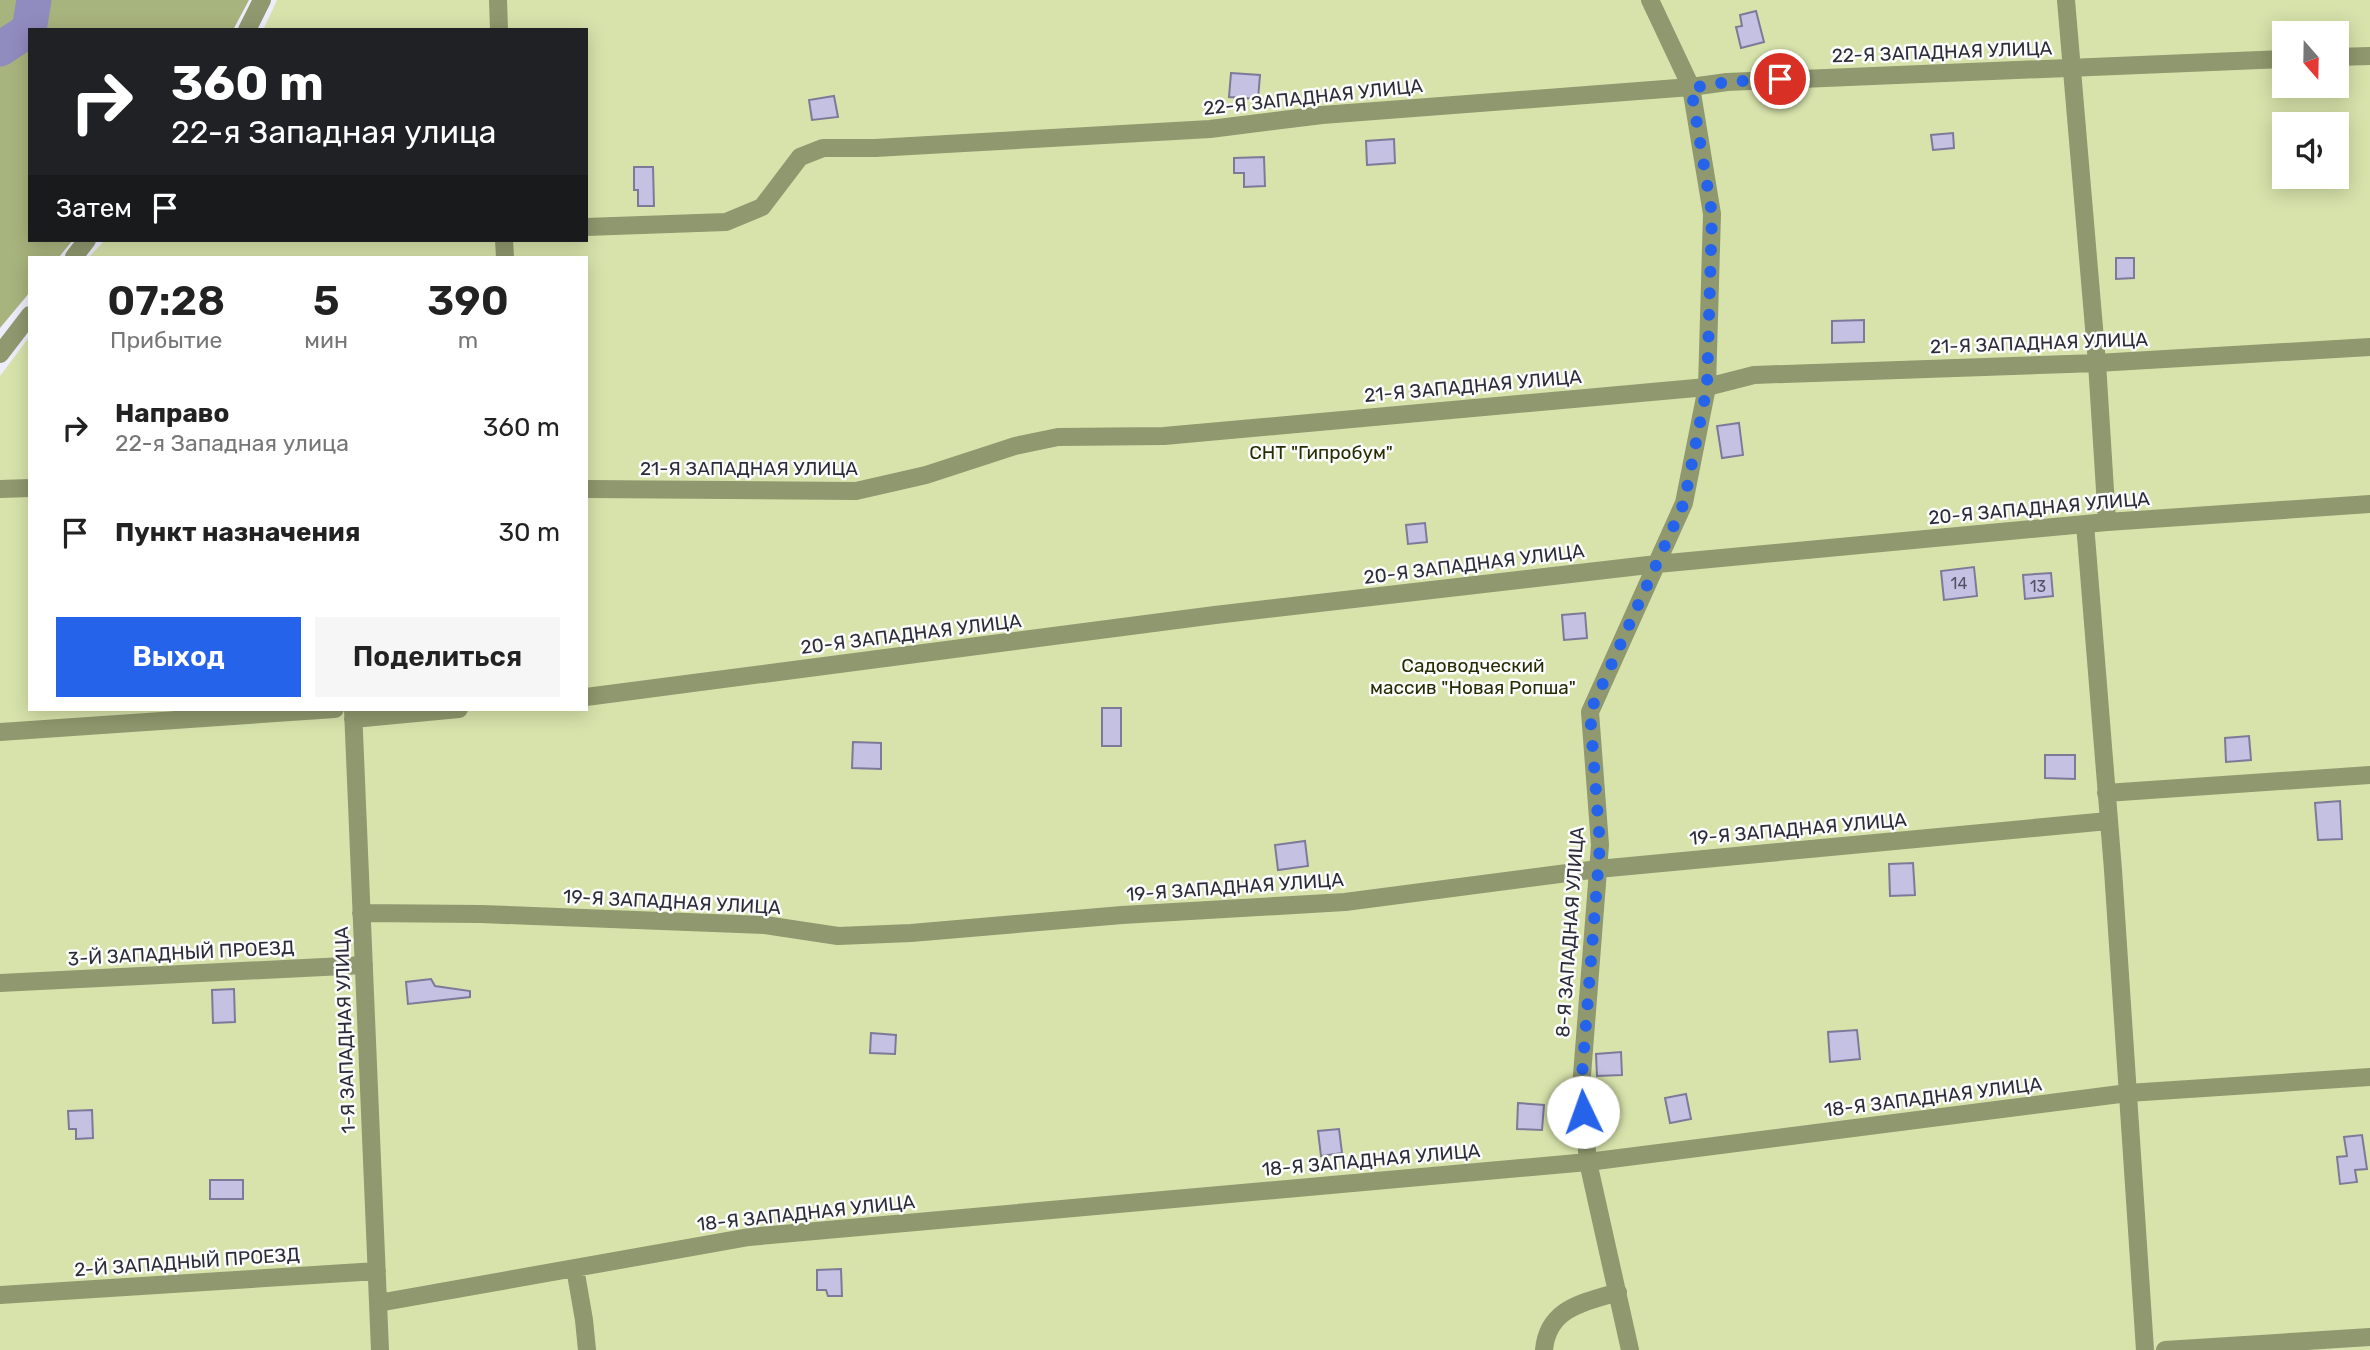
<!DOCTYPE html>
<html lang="ru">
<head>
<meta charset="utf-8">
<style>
  :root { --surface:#fff; --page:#f6f6f6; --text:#222; --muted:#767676; --accent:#2563eb }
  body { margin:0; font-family:Rubik,sans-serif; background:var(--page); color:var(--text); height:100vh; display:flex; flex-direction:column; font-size:26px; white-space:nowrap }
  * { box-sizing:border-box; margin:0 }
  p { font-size:23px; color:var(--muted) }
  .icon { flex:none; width:38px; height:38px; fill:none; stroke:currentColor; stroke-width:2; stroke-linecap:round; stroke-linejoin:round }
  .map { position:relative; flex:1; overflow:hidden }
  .details { position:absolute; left:28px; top:256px; width:560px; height:455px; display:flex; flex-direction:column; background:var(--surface); border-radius:0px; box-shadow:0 4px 18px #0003 }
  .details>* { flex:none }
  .top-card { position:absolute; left:28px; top:28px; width:560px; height:214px; border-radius:0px; box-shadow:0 4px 18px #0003; background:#202124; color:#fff; overflow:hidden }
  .needle { width:46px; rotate:160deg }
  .tools { position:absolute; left:2272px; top:21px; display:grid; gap:14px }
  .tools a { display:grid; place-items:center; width:77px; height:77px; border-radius:0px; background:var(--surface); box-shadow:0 4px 18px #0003; font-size:35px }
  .pin { position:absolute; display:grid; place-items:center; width:60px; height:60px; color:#fff; margin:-30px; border:4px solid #fff; border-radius:50%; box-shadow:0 2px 7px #0007 }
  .me { position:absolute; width:77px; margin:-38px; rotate:357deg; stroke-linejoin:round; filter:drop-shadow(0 0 5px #0008) }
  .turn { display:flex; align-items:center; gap:24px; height:147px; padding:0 28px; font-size:32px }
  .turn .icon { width:91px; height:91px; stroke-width:2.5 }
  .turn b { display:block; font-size:49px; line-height:60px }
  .then { display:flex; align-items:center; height:66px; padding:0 28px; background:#0003; gap:14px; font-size:26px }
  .eta { display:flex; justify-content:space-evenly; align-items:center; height:119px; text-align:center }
  .eta b { font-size:42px; font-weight:600; line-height:49px }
  .primary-button { display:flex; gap:14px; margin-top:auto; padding:14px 28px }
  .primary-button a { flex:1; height:80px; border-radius:0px; background:var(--accent); color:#fff; font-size:28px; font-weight:600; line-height:80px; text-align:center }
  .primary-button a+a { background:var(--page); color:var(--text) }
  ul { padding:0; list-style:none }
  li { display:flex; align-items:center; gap:21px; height:105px; padding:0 28px }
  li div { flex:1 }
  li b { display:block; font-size:26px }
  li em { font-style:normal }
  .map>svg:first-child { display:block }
</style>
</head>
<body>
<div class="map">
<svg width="2370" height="1350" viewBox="0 0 2370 1350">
  <rect width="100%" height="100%" fill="#eeedfb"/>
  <!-- green -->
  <path fill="#d7e3ab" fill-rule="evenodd" d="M277,0H2370V1350H0V376L30,336V709H586V257H89L105,240H586V30H263ZM2284,33H2336V86H2284ZM2284,124H2336V177H2284Z"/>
  <!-- forest -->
  <path fill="#a8b47d" d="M0,0H249L233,30H30V240H73L59,257H30V292L0,328Z"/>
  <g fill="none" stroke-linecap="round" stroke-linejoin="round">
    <!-- river -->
    <path stroke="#918cbf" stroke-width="35" d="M0,49L29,30L34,0"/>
  </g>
  <!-- building -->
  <path fill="#c4c1e2" stroke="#7d7a99" stroke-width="2" d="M1756,11L1764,42L1741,48L1736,27L1742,26L1740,15Z
    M1231,73L1260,75L1258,99L1229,97Z
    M834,96L838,117L812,120L809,100Z
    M1953,133L1954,148L1933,150L1931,135Z
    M1394,139L1395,163L1367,165L1366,141Z
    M1264,157L1265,186L1244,187V173H1234V158Z
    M634,167H653L654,206H638V190H634Z
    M2116,258H2134V278L2116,279Z
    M1864,320V342L1832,343V321Z
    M1739,423L1743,455L1722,458L1717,426Z
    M1425,523L1427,542L1408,544L1406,525Z
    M1974,567L1977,596L1944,600L1941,571Z
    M2051,573L2053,596L2025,599L2023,575Z
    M1585,613L1587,638L1564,640L1562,615Z
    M1102,708H1121V746H1102Z
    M2249,736L2251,760L2226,762L2225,738Z
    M853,742L881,743V769L852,768Z
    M2045,755H2075V779L2045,778Z
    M2340,801L2342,839L2318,840L2315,803Z
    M1305,841L1308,866L1278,870L1275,845Z
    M1913,863L1915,895L1890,896L1889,864Z
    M431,979L435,986L470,991V997L408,1004L406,982Z
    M234,989L235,1022L213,1023L212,990Z
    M1857,1030L1860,1059L1830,1062L1828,1032Z
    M871,1033L896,1035L895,1054L870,1053Z
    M1621,1052L1622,1075L1597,1076L1596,1054Z
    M1686,1094L1691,1119L1670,1123L1665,1098Z
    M1518,1103L1544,1105L1542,1130L1517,1129Z
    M92,1110L93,1138L76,1139V1129H69L68,1111Z
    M1339,1129L1342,1153L1321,1156L1318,1131Z
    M2362,1135L2367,1169L2355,1170L2357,1182L2340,1184L2337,1157L2347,1156L2344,1137Z
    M210,1180H243V1199H210Z
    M841,1269L842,1296H828L826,1290H817V1270Z"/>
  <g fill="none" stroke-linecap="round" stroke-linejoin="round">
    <!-- minor -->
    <path stroke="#8f986e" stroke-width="18" d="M498,0L499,30
      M2066,0L2097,363L2107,522
      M247,30L262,0
      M2336,57L2370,56
      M586,227L726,222L762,207L800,157L823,148H875L1210,129L1322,115L1691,87L1727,82L2284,59
      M504,240L505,257
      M74,257L87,240
      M0,354L30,315
      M0,489L30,488
      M586,489L856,491L926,475L1015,446L1058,437L1164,436L1707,387L1754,375L2097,363L2370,347
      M2085,524L2113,870L2145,1350
      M586,697L1215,615L1657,564L2107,522L2370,504
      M353,709L380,1350
      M353,719L459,709
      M0,732L335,709
      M2106,793L2370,775
      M361,913L481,914L765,925L838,936L911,933L1122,915L1345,902L1598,869L2108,821
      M0,983L364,965
      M575,1268L584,1320L587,1350
      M0,1295L377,1271
      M378,1303L749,1237L1588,1162L2128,1093L2370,1077
      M1544,1350C1548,1307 1584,1303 1618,1292
      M1630,1350L1588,1162L1581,1088L1600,845L1590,712L1684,503L1707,387L1712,214L1691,87L1650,0
      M2165,1350L2370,1337"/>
  </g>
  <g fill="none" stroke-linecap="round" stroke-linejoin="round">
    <!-- route -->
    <path stroke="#2563eb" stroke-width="12" stroke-dasharray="0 21.6" d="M1583,1112L1581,1088L1600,845L1590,712L1684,503L1707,387L1712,214L1691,88L1727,82L1780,79"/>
  </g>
  <g text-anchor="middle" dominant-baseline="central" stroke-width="5" stroke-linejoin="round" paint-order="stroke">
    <!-- number labels -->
    <g font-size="16" fill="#535163">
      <text x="1959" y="583">14</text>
      <text x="2038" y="586">13</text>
    </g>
    <!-- street labels -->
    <g font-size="19" fill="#2d2c39" stroke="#fcfcfc">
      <text transform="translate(1942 52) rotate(-2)">22-Я ЗАПАДНАЯ УЛИЦА</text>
      <text transform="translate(1313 97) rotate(-6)">22-Я ЗАПАДНАЯ УЛИЦА</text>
      <text transform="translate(2039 343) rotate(-2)">21-Я ЗАПАДНАЯ УЛИЦА</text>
      <text transform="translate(1473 386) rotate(-5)">21-Я ЗАПАДНАЯ УЛИЦА</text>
      <text x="749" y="468">21-Я ЗАПАДНАЯ УЛИЦА</text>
      <text transform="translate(2039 508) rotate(-5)">20-Я ЗАПАДНАЯ УЛИЦА</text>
      <text transform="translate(1474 564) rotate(-7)">20-Я ЗАПАДНАЯ УЛИЦА</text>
      <text transform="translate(911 634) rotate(-7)">20-Я ЗАПАДНАЯ УЛИЦА</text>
      <text transform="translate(1798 829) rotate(-5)">19-Я ЗАПАДНАЯ УЛИЦА</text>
      <text transform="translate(1235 887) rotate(-4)">19-Я ЗАПАДНАЯ УЛИЦА</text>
      <text transform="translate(672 902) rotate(3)">19-Я ЗАПАДНАЯ УЛИЦА</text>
      <text transform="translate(1570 932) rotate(-86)">8-Я ЗАПАДНАЯ УЛИЦА</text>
      <text transform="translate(181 953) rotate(-3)">3-Й ЗАПАДНЫЙ ПРОЕЗД</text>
      <text transform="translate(345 1030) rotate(-92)">1-Я ЗАПАДНАЯ УЛИЦА</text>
      <text transform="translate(1933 1097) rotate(-7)">18-Я ЗАПАДНАЯ УЛИЦА</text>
      <text transform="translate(1371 1160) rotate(-5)">18-Я ЗАПАДНАЯ УЛИЦА</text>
      <text transform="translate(806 1213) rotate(-6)">18-Я ЗАПАДНАЯ УЛИЦА</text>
      <text transform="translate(187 1262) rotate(-4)">2-Й ЗАПАДНЫЙ ПРОЕЗД</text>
    </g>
    <!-- park labels -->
    <g font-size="19" fill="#272d02" stroke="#fcfcfc">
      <text x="1321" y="452">СНТ "Гипробум"</text>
      <text x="1473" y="665">Садоводческий<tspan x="1473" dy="22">массив "Новая Ропша"</tspan></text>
    </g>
  </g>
</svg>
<div class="tools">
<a><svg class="needle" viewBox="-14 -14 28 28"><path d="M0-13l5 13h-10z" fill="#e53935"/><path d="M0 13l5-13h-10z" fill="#767676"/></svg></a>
<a><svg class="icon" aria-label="sound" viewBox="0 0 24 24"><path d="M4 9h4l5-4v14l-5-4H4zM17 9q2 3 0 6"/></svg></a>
</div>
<div class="pin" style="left:1780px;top:79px;background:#d93025"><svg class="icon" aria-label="arrive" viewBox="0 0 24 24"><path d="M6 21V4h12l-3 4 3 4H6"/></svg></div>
<svg class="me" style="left:1583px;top:1112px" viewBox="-20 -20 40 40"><circle r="19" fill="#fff"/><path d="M0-13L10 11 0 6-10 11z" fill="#2563eb"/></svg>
<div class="top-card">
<div class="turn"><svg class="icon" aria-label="right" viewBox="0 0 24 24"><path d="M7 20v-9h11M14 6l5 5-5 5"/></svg><div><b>360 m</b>22-я Западная улица</div></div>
<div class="then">Затем<svg class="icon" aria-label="arrive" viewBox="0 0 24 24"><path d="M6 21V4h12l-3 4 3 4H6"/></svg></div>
</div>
<section class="details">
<div class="eta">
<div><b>07:28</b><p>Прибытие</p></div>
<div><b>5</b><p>мин</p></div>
<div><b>390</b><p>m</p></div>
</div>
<ul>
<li><svg class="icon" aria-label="right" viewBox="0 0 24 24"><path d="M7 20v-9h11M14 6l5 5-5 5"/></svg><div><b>Направо</b><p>22-я Западная улица</p></div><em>360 m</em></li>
<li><svg class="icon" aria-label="arrive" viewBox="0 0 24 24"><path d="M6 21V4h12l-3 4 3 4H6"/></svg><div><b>Пункт назначения</b></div><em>30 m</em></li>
</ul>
<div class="primary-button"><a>Выход</a><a>Поделиться</a></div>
</section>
</div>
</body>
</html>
